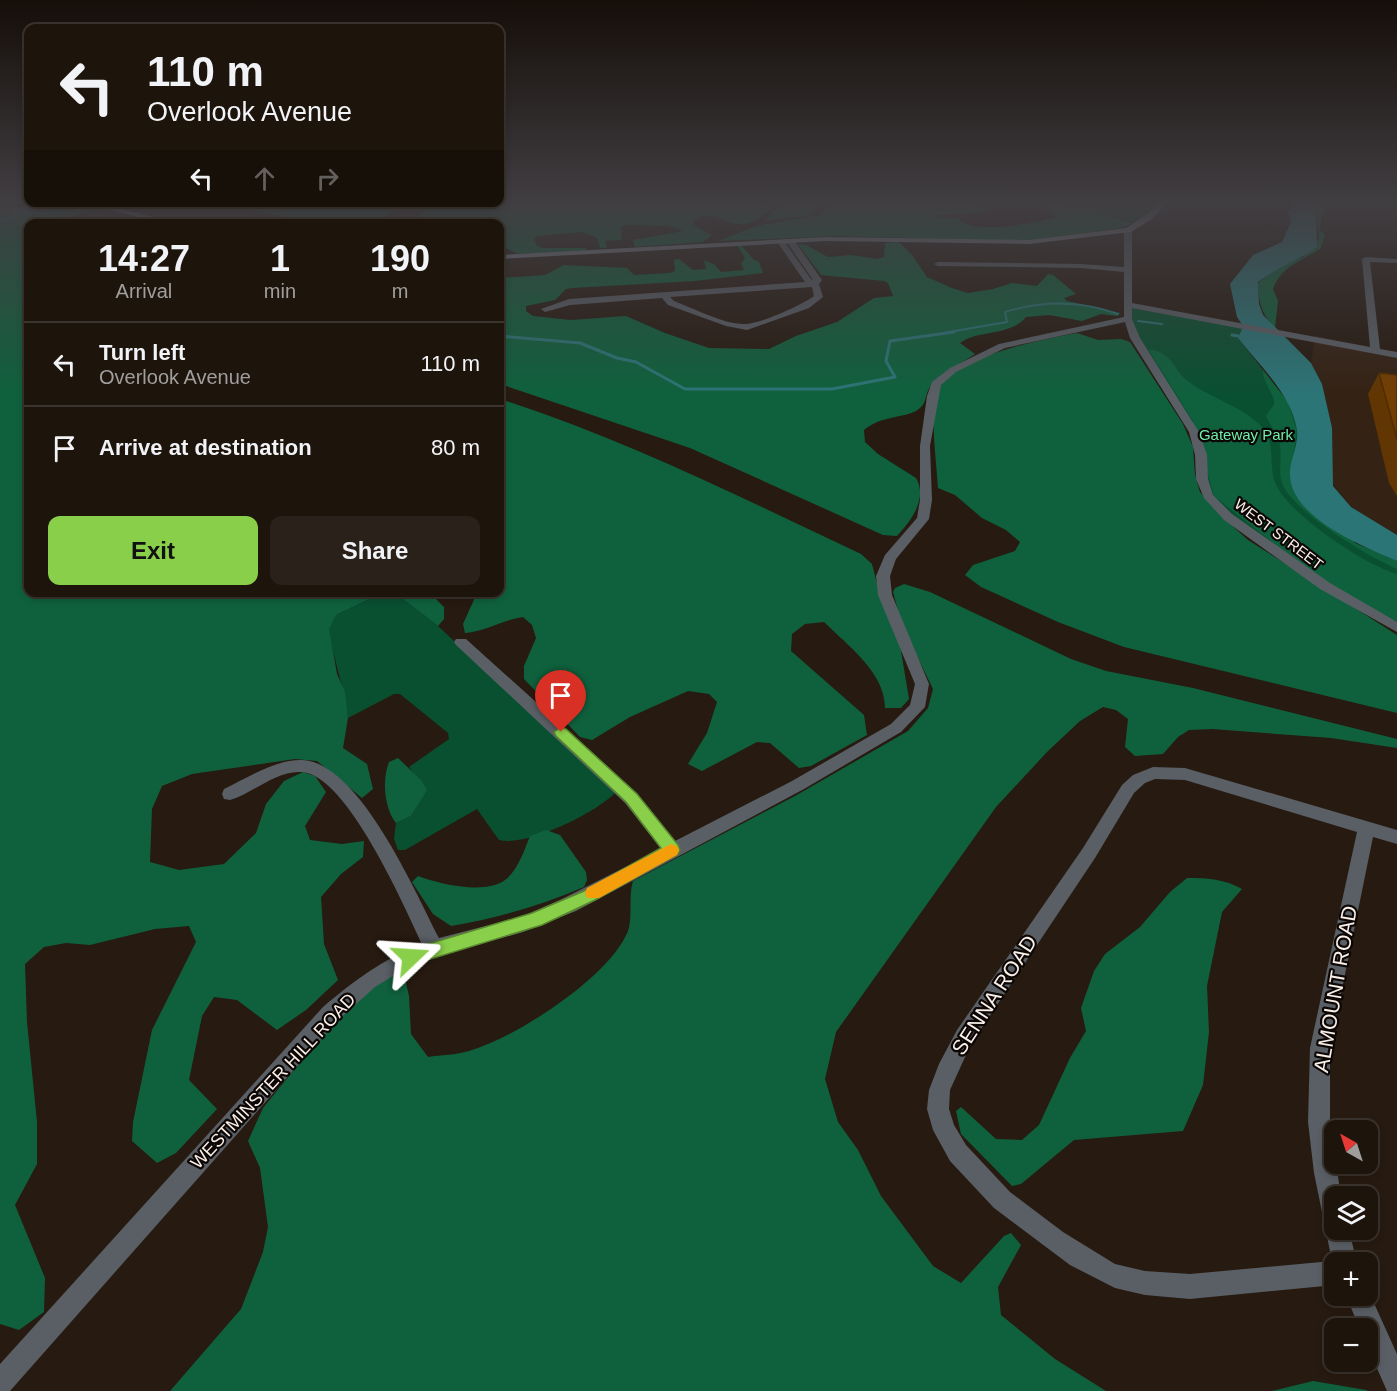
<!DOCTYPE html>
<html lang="en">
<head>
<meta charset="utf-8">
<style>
  :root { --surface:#1d140c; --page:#2a211a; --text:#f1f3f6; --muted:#a09e9d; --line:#3b332d; --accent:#89cf49 }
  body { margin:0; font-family:Helvetica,sans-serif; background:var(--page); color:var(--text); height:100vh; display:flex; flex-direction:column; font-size:22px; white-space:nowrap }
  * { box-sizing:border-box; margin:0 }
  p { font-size:20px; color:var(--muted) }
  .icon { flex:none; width:33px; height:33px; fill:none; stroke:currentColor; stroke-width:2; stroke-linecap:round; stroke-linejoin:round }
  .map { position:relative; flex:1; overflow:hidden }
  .sheet { position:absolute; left:24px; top:219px; width:480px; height:378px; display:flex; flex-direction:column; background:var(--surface); border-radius:12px; box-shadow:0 3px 9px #0003,0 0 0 2px var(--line) }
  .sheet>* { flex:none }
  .banner { position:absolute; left:24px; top:24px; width:480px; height:183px; border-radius:12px; box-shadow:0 3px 9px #0003,0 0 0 2px var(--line); background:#1d140c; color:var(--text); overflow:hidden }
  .needle { width:39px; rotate:321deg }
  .buttons { position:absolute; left:1324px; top:1120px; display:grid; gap:12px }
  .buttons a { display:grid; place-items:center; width:54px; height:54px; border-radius:12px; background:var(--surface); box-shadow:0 3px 9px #0003,0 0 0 2px var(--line); font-size:30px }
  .pin { position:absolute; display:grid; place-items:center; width:51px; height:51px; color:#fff; margin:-62px -26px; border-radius:50% 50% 50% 0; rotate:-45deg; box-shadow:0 0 6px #0007 }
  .pin .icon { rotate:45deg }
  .me { position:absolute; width:66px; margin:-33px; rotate:70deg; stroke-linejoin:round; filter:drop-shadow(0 0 4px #0008) }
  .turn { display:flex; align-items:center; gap:21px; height:126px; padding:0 24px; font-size:27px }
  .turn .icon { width:78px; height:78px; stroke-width:2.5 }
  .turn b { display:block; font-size:42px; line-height:51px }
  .lanes { display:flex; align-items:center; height:57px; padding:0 24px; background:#0003; justify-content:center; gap:30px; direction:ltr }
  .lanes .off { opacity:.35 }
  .eta { display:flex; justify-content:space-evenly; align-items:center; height:102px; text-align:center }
  .eta b { font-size:36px; font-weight:700; line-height:42px }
  .button { display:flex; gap:12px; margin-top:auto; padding:12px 24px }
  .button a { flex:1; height:69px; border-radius:12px; background:var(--accent); color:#111; font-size:24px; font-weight:700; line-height:69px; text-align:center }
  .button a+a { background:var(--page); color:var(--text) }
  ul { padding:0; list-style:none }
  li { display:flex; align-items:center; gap:18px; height:84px; padding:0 24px; border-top:2px solid var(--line) }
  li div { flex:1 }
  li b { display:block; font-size:22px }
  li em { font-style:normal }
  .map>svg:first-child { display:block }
</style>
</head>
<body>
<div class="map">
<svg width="1397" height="1391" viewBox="0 0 1397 1391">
  <rect width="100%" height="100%" fill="#271a10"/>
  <!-- built -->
  <path fill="#342214" d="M1315,336L1397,352V535L1351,507L1333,485L1322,384L1311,363Z"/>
  <!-- green -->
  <path fill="#095031" d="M1064,202H1132L1160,208L1141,223L1065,205Z
    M1128,305L1243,326L1238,338L1288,402L1355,543L1397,561V602L1325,586L1208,496L1194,432L1135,338Z
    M382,593L399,596L438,626L616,792C596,813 527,847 499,840L477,809L405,850H398L394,839L396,823L411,816L426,790L409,767L449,739L448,733L400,694H394L348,718C344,688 334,659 328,629L336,615Z"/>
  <!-- forest -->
  <path fill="#0f613d" d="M163,202H401V203L378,224L311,223L240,207L215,205L137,208L166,204Z
    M434,202H743L774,206C732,248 720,200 693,221L695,226L712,235L703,242L635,247L633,240L683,231L668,226L627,225L621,227L622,240L605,241L607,248H600L597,238L582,232L537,236L534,239L537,246L543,248H587L584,251L518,254L500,245V224H410Z
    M776,202H822L811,215L764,221L779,206Z
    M833,202H982L979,204L987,208L982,212L928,216L958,218C971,237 1037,222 1058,217L1036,202H1064L1065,205L1134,223L1120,228L1022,241L837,236L718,241L756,226L820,215Z
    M1316,202H1329L1323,212L1319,230L1325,234L1321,248C1302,261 1281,266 1273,289L1278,301L1275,328C1261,313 1259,303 1258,283L1276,268L1303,257L1319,239Z
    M59,206L90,209L72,217L79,223L28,224V592L382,593L336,615L329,629L337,674L345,692L348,718L343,748L367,764L373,789L362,798L317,761L295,759L192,774L162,786L152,809L150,862L179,870L224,864L256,833L266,804L284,781L303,772L315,776L326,792L305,826L310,840L342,844L364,841L363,857L341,874L321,897L324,944L338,980L306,1010L277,1030L237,1000L214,997L202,1016L189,1080L217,1109L176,1153L157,1163L132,1141L133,1122L152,1030L196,942L189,926L155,929L90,945L66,943L44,947L25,964L27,1022L37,1122V1164L15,1205L45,1278L44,1312L19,1330L0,1324V211Z
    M899,242L912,255L927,277L952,288L968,293L993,289L1012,283L1037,286L1048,274L1053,275L1076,294L1064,298L1067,301L1120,313L1117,316L1101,314L1082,321L1049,315L1026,317C1009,337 979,329 960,343L975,354C960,364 940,373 930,387C925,394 927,402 920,408C908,419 883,414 864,430L865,442L878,454L916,478C928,498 911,521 897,536L883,535L690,448L500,384V278L545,275L564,265L627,268L634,275L669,273L675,271L674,260L679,259L693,270L706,269L704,260L715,265L721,272L744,270L741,264L745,258L737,245H741L753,259L759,262L763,273L695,281L572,288L566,289L555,300L526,306V311L533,316L571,320L626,316L665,333L709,348L769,349L796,336L837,322L874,298L893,296L888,283L884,281L821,275L798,244L806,245L828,257L851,255L877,259L884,257L885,243Z
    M1077,333L1098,340L1121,339L1130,342L1183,424L1193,447L1195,475L1200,492L1219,514L1248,540L1397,635V713L1124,647L1058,622L981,587L965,575L973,565L1015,551L1020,542L1006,530L982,518L955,495L938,488C937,466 929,410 937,391C950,357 1044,339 1077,333Z
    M1148,349C1176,354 1170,367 1189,382C1212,399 1243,406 1263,428C1276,443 1268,467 1276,485C1290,515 1365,565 1397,574V624L1366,608L1287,554L1214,496L1193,421Z
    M1263,370L1288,402L1297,431L1290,476L1355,543L1397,561V569C1369,557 1292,511 1282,483C1278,471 1282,458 1280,446C1279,436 1270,425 1266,416C1268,411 1273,408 1274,404C1276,396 1262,382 1263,370Z
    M500,399C625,439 742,498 861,554L872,564L880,595L900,645L909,699L901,708H885C885,672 847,645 824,622L805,624L792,634L791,651L864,715L867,735L811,766L799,768L770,743L757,742L702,771L688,764L707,733L717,702L709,694L688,691L630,717L592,740L580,737L524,679V666L536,638L532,625L523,617C502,620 486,631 465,633L463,624L477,593L500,592Z
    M904,584L930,592L1071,659L1106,671L1193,688L1397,739V748L1331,738L1212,729L1189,730L1178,737L1163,754L1135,756L1125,747L1128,719L1116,710L1103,707L1080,721L1047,752L996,807L836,1032L825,1079L838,1122L858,1150L881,1196L933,1266L961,1283L1004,1236L1011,1233L1021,1245L998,1287L1001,1315L1055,1359L1106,1391H170L241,1309L263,1252L268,1227L260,1168L248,1141L263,1108L332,1023L366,991L395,973L405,979L409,996L411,1034L428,1057C441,1055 456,1055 469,1051C515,1038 610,977 628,931C633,917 628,897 633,881L795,796L908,731L928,708L933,689L902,625L893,592L895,588Z
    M382,593H430L444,607V619L438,626L399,596Z
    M398,758L421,780L427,790L411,816L396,823C384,808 382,779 389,762Z
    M546,830L560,835L586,872L587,880L584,887C540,906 498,918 451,926L433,914L412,882L418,876C439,884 485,895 505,880C518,870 524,851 530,836Z
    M1187,878C1207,878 1225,879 1242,889L1222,912L1207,986L1209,1032L1203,1085L1183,1131L1074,1140L1021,1184L1012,1186L961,1134L956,1111L961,1107L996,1139L1022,1140L1039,1125L1070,1058L1086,1031L1081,1008L1094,971L1105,954L1140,927L1170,892Z
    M1313,1381L1366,1390L1368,1391H1272Z"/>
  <!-- water -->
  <path fill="#2c7577" d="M1293,202H1316L1317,247C1298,261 1277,267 1258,282L1259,304L1263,315L1311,363L1322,384L1332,428L1333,486L1351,507L1397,535V561C1364,547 1292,518 1290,476C1289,461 1299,445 1297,430C1292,395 1259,365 1238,338L1243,326L1237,317L1230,284L1253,255L1282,242L1291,222L1288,211L1295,205Z"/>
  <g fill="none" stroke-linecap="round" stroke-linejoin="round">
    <!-- stream-far1 -->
    <path stroke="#2c7577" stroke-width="2" d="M0,221L22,212L48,213L54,224
      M1138,321L1162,324
      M943,333L1007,322L1005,312C1044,300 1080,300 1118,314"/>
    <!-- stream -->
    <path stroke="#2c7577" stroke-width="3" d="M1232,335L1238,336
      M500,336L580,343L617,358L636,362L685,389H832L895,377L886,361L890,341L954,332"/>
    <!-- street -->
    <path fill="#595f65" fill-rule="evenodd" d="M88,204L86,207L0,212V208Z
      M1128,228L1132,230V303L1370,347L1362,259L1366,257L1397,259V263L1370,262L1380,349L1397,352V358L1132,308V319L1140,338L1199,432L1207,455L1208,479L1213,495L1232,514L1330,583L1397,622V632L1320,589L1224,520L1204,498L1196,479L1195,455L1189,432L1130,338L1125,322L1005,348L956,372L941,385L930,446L932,500L929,519L896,559L890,576L892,595L929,684L925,707L901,732L804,789L576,911L523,932L436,956L406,968L375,987L337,1021L10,1391H0V1364L323,1007C356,979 382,960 422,944C404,906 347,775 302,772C276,770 254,793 230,800L224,799L222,794L224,789C247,778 274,760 301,760C359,761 415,892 439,938L521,917L562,899L661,849L625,803L456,645L454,642L456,639H466L637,793L675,841L792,781L891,724L910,705L915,684L878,595L876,576L885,555L917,518L920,500V446L927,396L932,382L950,368L999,344L1124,317V272L1081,268L938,266L934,264L938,262L1081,264L1124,267V230Z
      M785,239L794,240L822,280L819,284L823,297L809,308L747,330L726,326L668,305L662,298L570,305L545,312L541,309L569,299L805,282L778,243ZM786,244H788L813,280L811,279ZM812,287L814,296C802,305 760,324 745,324C725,325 693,308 674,301L670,297Z
      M1153,767L1185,768L1397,830V844L1373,837L1330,1048V1122L1341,1197H1335V1230H1349L1357,1263H1335V1285L1190,1299L1145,1295L1115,1288L1070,1265L994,1208L950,1161L933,1130L927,1109L929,1090L939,1064L957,1030L1083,848L1122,785L1133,775ZM1155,779L1185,780L1357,832L1310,1048L1308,1122L1314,1173L1332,1261L1190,1274L1145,1271L1115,1264L1063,1232L1010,1192L966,1145L954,1125L949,1109L950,1090L971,1044L1095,858L1134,793L1145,783Z
      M1368,1290L1397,1354V1391H1387L1368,1348V1329H1360L1346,1296H1368Z"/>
    <!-- secondary -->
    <path fill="#7b848e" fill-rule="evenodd" d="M80,202H94L180,224H166Z
      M1161,202H1168L1152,219L1131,232L1029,244L825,241L500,259V255L825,237L1029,240L1126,228L1146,215Z"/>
  </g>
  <!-- wall -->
  <path fill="#623602" d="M1379,373L1397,375V496L1389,483L1368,394Z"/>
  <!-- building -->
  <path fill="#723f02" stroke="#502c01" stroke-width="1.5" d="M1379,373L1397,375V439Z"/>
  <!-- sky -->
  <linearGradient id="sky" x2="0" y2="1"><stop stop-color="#150e09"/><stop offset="0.51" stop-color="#413e42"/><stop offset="1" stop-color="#413e42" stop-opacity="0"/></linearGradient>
  <rect width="1397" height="396" fill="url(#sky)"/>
  <!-- route -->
  <path fill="#89cf49" stroke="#59872f" stroke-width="1.5" d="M561,727L566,729L637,794L678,845L680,850L678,854L595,900L542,925L411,965L405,962L402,957L405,951L532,913L584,891L661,848L626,802L556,736L554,732Z"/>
  <!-- slow -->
  <path fill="#f59e0b" d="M671,844L677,846L679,850L677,855L599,898H587L585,893L587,888Z"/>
  <g text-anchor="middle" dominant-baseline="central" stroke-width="4.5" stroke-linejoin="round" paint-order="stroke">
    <!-- far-park labels -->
    <g font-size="15" fill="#6eefac" stroke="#0c0604">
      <text x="1246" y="434">Gateway Park</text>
    </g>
    <!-- far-street labels -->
    <g font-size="15" fill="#f9efe9" stroke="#0c0604">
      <text transform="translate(1279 534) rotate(37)">WEST STREET</text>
    </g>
    <!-- street labels -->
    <g font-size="18" fill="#f9efe9" stroke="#0c0604">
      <text transform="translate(273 1081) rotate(-47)">WESTMINSTER HILL ROAD</text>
    </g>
    <!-- near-street labels -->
    <g font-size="21" fill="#f9efe9" stroke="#0c0604">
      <text transform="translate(1335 989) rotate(-80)">ALMOUNT ROAD</text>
      <text transform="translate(994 995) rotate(-57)">SENNA ROAD</text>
    </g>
  </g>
</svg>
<div class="buttons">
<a><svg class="needle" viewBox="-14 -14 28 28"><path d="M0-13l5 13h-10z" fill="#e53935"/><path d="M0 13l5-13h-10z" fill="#a09e9d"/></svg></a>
<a><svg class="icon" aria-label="layers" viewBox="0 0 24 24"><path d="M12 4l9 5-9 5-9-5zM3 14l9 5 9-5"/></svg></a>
<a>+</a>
<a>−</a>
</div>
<div class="pin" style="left:561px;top:732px;background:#d93025"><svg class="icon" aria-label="arrive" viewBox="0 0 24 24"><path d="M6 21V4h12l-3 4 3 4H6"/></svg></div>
<svg class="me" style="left:411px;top:957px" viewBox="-20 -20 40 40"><path d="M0-17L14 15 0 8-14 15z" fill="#89cf49" stroke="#fff" stroke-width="4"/></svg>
<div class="banner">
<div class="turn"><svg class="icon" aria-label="left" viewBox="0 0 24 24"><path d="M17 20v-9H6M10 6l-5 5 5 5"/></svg><div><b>110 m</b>Overlook Avenue</div></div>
<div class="lanes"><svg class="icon" aria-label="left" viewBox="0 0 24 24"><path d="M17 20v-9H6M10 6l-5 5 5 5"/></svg><svg class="icon off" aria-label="ahead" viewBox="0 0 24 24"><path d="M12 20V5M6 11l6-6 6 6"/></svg><svg class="icon off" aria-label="right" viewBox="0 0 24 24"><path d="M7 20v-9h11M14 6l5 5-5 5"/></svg></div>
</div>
<section class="sheet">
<div class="eta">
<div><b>14:27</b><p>Arrival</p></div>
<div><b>1</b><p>min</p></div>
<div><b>190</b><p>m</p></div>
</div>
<ul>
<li><svg class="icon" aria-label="left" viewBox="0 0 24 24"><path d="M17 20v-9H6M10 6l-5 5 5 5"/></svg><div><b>Turn left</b><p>Overlook Avenue</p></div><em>110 m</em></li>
<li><svg class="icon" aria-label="arrive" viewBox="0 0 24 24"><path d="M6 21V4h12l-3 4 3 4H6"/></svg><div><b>Arrive at destination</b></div><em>80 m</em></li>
</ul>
<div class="button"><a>Exit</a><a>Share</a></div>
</section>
</div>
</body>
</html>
